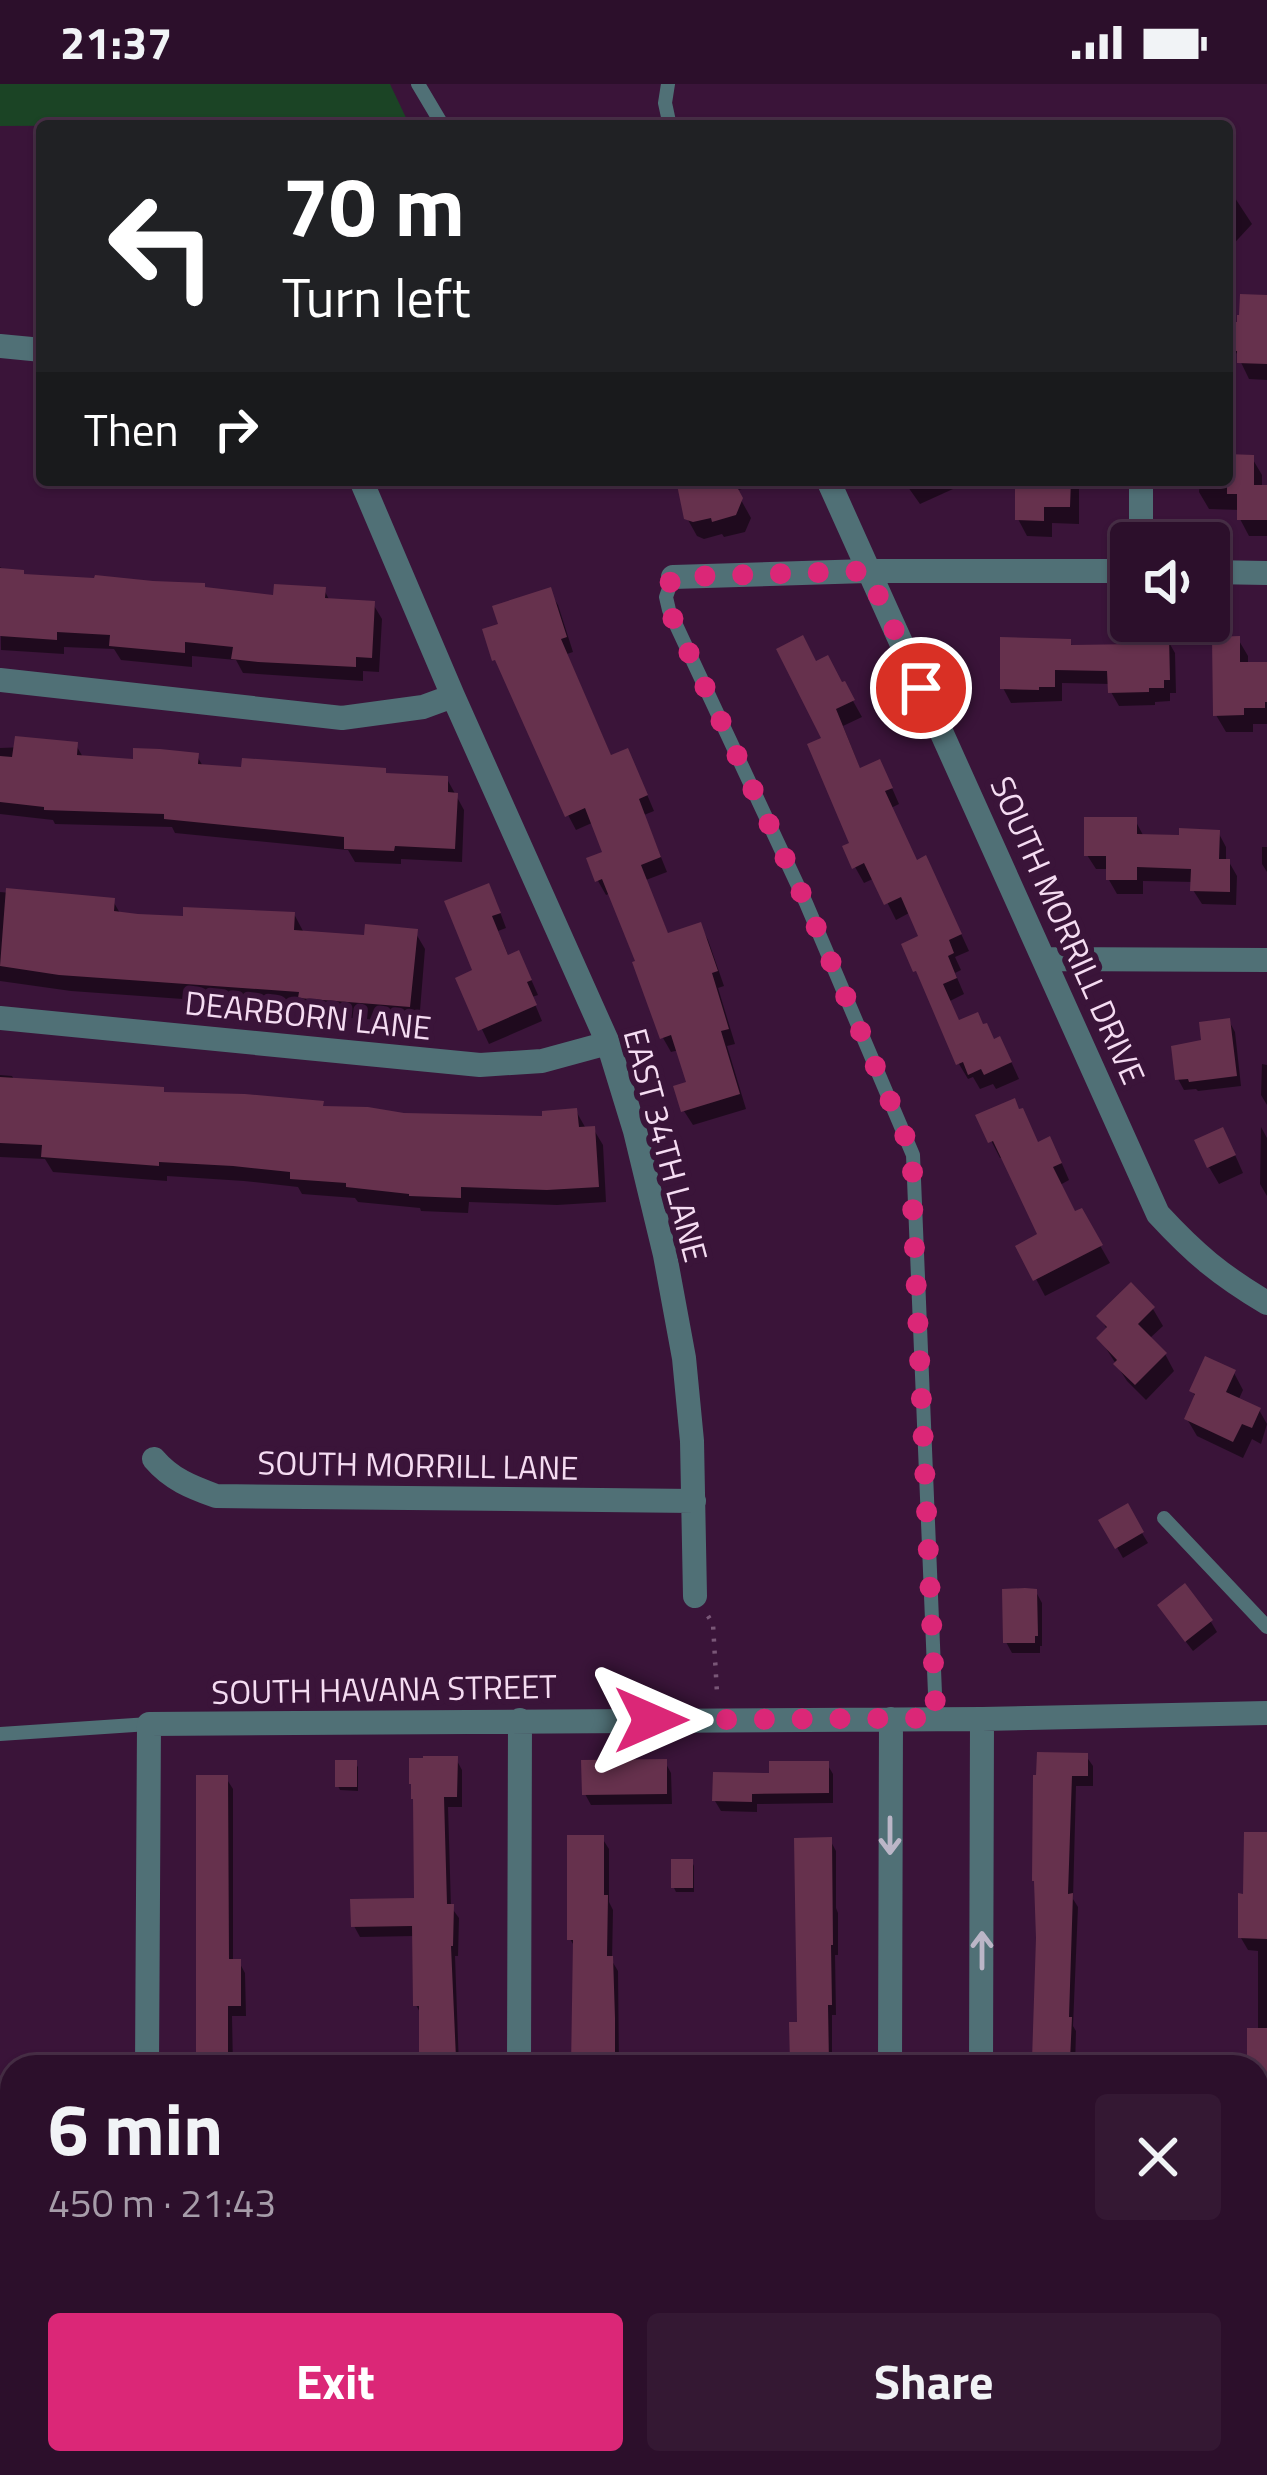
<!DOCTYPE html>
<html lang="en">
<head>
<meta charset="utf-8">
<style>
  :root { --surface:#2c0f2b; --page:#341833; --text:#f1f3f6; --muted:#a69ca9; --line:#482f47; --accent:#db2777 }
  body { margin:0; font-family:"Titillium Web",sans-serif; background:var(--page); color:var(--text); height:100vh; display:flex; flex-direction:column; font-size:45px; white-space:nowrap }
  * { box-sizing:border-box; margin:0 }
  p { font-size:39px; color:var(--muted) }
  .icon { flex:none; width:66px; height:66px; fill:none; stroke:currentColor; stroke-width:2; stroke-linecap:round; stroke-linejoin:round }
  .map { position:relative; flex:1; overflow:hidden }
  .panel { position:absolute; left:0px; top:1971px; width:1269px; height:420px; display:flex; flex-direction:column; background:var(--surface); border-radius:36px 36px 0 0; box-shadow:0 3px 9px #0004,0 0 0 3px var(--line) }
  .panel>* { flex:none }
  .banner { position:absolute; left:36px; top:36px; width:1197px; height:366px; border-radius:12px; box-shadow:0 3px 9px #0004,0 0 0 3px var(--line); background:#202124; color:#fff; overflow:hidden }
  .tools { position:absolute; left:1110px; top:438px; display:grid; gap:24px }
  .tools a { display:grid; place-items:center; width:120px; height:120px; border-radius:12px; background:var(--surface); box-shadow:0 3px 9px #0004,0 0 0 3px var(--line); font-size:60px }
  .pin { position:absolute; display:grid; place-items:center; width:102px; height:102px; color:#fff; margin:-51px; border:6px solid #fff; border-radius:50%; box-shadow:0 3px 12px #0007 }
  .me { position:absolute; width:132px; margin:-66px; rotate:90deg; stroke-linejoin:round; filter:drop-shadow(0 0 9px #0008) }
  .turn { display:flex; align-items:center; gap:42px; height:252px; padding:0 48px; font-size:54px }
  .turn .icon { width:156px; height:156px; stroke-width:2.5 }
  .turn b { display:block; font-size:84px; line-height:102px }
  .then { display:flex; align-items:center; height:114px; padding:0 48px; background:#0003; gap:24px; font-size:45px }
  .round { display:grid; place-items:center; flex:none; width:126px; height:126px; border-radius:12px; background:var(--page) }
  .summary { display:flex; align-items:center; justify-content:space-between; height:204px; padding:0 48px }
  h1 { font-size:72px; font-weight:700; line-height:90px }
  .cta { display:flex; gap:24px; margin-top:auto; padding:24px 48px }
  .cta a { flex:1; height:138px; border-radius:12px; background:var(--accent); color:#fff; font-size:48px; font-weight:700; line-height:138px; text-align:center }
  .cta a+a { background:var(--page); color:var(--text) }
  .status { display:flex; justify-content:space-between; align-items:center; height:84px; padding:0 60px; background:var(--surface); direction:ltr }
  .status svg { height:33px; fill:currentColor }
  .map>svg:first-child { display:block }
</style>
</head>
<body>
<div class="status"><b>21:37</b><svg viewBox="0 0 49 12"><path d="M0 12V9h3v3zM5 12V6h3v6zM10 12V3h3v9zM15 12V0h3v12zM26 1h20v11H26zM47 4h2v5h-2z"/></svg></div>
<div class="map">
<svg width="1267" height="2391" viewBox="0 0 1267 2391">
  <rect width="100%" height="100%" fill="#3a1439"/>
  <!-- green -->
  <path fill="#1b4425" d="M0,0H390L409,40L0,42Z"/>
  <!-- shadow -->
  <path fill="#0007" d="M1227,106L1235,114L1252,140L1227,167Z
    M1267,214V296L1249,295L1235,266Z
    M1227,373L1252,374L1262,391V404H1267V452H1249L1240,435V426L1209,425L1199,408L1200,396H1227Z
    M678,396H755L756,400L736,407L751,434L745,448L724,453L722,450L704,455L697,452L687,434Z
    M892,396H949L953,405L920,420L903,396L894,400Z
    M1018,396H1079V440L1052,439V453L1027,452L1018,435Z
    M0,483L6,487L25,493L276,514L324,506L330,517L373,520L382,535L379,588L363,587V597L243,589L236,576L192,572V583L121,576L114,565L64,563V570L1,566Z
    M549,507L558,521L573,568L567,570L612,674L635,682L654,727L644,731L667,788L646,796L669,852L700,841L708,856L724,902L718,904L735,960L727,962L746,1025L693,1041L684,1027L690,1000L679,966L671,968L663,954L639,878L611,809L606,811L598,797L606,770L594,738L576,746L568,731L502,542Z
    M1167,555L1175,569L1176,609H1170V617L1155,618V621L1119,622L1111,608V600L1062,599V617L1011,619L1003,604L1070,558L1073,564L1143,563Z
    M1238,555L1248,572V581H1267V640H1253V648H1226L1216,631Z
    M816,580L853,617L862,633L843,642L861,687L888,695L899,720L891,724L917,779L934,791L969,867L955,873L961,886L955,889L964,910L950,917L960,939L994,958L1008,971L1019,995L996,1005L993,1000L980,1005L973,993L968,995L959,980L922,853L911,828L896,836L875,794L864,799L855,783L853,760L825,656Z
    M76,661L84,675L135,678L197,672L204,684L447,695L464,726L462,778L401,775V780L355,778L348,766L175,749L172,743L55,740L53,736L0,730V664Z
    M1135,736L1143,751L1181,755L1218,748L1226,763V778H1229L1237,792L1236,821L1202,820L1193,806L1194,798L1143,797V810H1117L1109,796V785H1096L1087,771Z
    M1262,763H1267V788L1262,780Z
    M0,808L113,817L121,831L137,833L294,830L303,847L367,855L415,848L425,865L419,939L311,931L307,924L71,907L0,897Z
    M496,817L506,844L498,847L509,873L526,884L538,911L532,913L542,937L489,960L458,895L476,888Z
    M1229,937L1235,948L1241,1002L1198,1007L1196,1005L1184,1006L1178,995L1204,958Z
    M1262,980L1267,981V1021L1261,1011Z
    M0,991L12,992L15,997L404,1032L546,1035L576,1027L585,1043L594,1046L603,1061L606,1118L557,1121L469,1118L468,1129L421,1127L420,1124L358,1118L355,1114L302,1110L298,1103L244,1097L167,1092V1097L53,1088L45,1075L0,1073Z
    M979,1033L1059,1073L1069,1096L1060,1101L1075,1131L1081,1128L1110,1179L1045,1212L1019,1163L1041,1152L1004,1073L1000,1074Z
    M1261,1043L1267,1054V1112L1260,1100Z
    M1232,1064L1243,1089L1219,1100L1209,1083Z
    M1153,1225L1163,1242L1149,1255L1165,1270L1174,1287L1146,1316L1127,1297L1100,1255L1108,1247L1100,1233Z
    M1234,1289L1243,1306L1238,1317L1259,1326L1267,1340L1261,1360L1252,1355L1243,1374L1197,1352L1187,1335L1197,1315L1192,1307Z
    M1126,1423L1148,1459L1123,1474L1102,1437Z
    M1036,1508L1042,1519V1562H1040V1569H1012L1006,1558Z
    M1167,1533L1211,1538L1217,1548L1193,1567Z
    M1086,1672L1093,1682V1702H1076L1073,1815L1078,1823L1073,1942L1076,1947L1075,1983H1035L1039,1854L1036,1694Z
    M456,1675L462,1686V1723H448L451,1823L459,1834L458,1872H455L459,1983H422V1932L416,1921L415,1852L360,1853L354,1842L417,1817L416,1718Z
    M665,1678L671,1689L672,1720L591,1721L585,1710Z
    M355,1679L358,1683V1707L340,1706L338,1702Z
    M827,1680L833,1690V1719L757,1720V1728L721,1727L715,1717L772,1692Z
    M226,1694L233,1705V1878H239L245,1889L246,1932H232L233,1983H199L200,1934Z
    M1267,1750V2042L1264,2036V2014L1257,2012V1983H1250L1258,1947V1867L1248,1866L1241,1854L1246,1813Z
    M602,1754L609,1765V1818L613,1826L612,1877L618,1887L619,1983H574L576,1865L570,1855Z
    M830,1756L836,1767V1824L838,1829V1871H835L836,1931H832V1983H793L792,1941H800Z
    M692,1778L694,1782V1808H676L674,1804Z
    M1257,2122H1267V2391H1245V2379H1257Z
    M27,2379H91V2391H27Z
    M196,2379H244V2391H196Z
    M425,2379H465V2391H425Z
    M580,2379H618V2391H579Z
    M779,2379H827V2386H819V2391H779Z
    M1035,2379H1090V2391H1043Z"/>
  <!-- building -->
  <path fill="#66314d" d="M1240,210L1267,211V280L1237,279V267H1232L1233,238H1237V231H1239Z
    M1227,370L1254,371V401H1267V436H1237V410H1227Z
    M676,396H727L728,404L736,401L743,414L736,431L712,438L711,434L693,438L684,435Z
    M1015,396H1071L1070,423H1044V437L1015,436Z
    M0,484L24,486V490L94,494L95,491L153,497L205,499V503L273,511L274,500L326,503L325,514L375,517L372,574L356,573V583L258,578L231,575L233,563L185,558V569L109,562L110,551L57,548V556L0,552Z
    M551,503L567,553L561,555L611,671L628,664L648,711L639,715L661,773L641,781L668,849L701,838L718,887L712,889L729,945L721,947L740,1010L681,1028L673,1002L686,998L671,951L660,955L632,878L635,877L602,795L595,798L586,774L602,768L585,724L565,733L495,576L492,577L482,545L498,540L492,522Z
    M803,551L816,577L828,571L842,598L845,597L855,616L836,625L860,684L880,675L893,704L885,707L917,776L926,771L962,850L949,856L954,869L948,872L957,894L943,900L959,936L978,928L983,940L987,939L994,955L1000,952L1012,978L984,991L981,985L968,991L963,978L956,981L916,887L913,888L901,860L918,852L901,813L884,821L864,779L852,785L842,762L849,759L807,660L821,654L776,565Z
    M1169,552L1170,596H1164V604H1149V608L1108,609L1107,587L1055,586V603H1039V606L1000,605V553L1071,555V561L1140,560V553Z
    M1240,552V578H1267V618H1265V624H1244V631L1213,632L1212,553Z
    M15,652L78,658L77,671L133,675V664L160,665L199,669L198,680L241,683L242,674L386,684V689L448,692V708L458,709L455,765L395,762L394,767L344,765V753L164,735V730L44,726V723L0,718V672L12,673Z
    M1084,733H1137V750L1179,751V744L1220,746L1219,775H1230V808L1190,807L1191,785L1137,783V796H1106V772H1084Z
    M489,799L501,829L492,832L508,871L519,866L532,896L527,898L537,921L478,947L455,894L472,886L444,817Z
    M6,804L115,814L114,827L138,830L183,832V823L295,828L294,846L364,851L365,840L418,845L410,923L298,914L299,908L59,891L0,882Z
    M1230,934L1237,992L1189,998L1188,995L1175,996L1171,962L1201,956L1199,938Z
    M0,993L164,1003V1008L245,1010L324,1017L323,1022L368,1023L404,1029L542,1032V1027L577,1024L579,1043L595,1042L599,1103L547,1106L461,1103V1114L409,1112V1110L346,1103V1099L290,1095V1088L233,1082L159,1078V1082L41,1073L42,1061L0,1059Z
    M1015,1014L1019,1025L1023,1024L1038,1058L1050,1052L1062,1079L1053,1083L1075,1127L1082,1124L1103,1161L1033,1197L1015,1162L1037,1150L993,1057L988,1059L975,1031Z
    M1223,1043L1236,1071L1207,1084L1194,1056Z
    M1131,1198L1155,1223L1138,1240L1167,1269L1135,1301L1113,1280L1117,1276L1096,1254L1107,1243L1096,1232Z
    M1205,1272L1236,1286L1226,1308L1261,1324L1252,1344L1242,1340L1233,1358L1184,1335L1195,1310L1189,1307Z
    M1128,1419L1144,1448L1115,1465L1098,1436Z
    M1185,1499L1213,1536L1185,1558L1157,1521Z
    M1025,1504L1037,1505L1038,1552H1035V1559H1003L1002,1505Z
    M1037,1668L1088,1669V1692H1072L1068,1810L1073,1809L1069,1933H1072L1070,1977L1032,1976L1036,1854L1034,1797H1032L1033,1691H1036Z
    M423,1672H458L457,1713H444L447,1820H454L453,1862H451L456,1974H419V1922H413L412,1842L351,1843L350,1815L414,1814L413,1715H411V1700H409V1674H423Z
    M667,1675V1710L582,1711L581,1676Z
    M335,1676H357V1703H335Z
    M769,1677H829V1709L752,1710V1718L712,1717L713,1688L769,1689Z
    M196,1691H228L229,1875H241V1922H228V1980H196Z
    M1244,1748H1267V1855L1238,1854V1809L1243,1810Z
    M567,1751H604V1811H608L607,1872H613L615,1934V1971H602V1983H571L573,1856H567Z
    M832,1753L833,1861H831L832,1921H828L829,1979L790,1980L789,1938H797L794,1754Z
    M671,1775H693V1804H671Z
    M1247,1944H1267V2010H1257V1983H1247Z"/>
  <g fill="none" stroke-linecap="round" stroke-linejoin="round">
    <!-- path -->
    <path stroke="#795777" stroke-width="4.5" stroke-dasharray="3 9" stroke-linecap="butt" d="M708,1532L713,1540L717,1609"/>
    <!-- service -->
    <path stroke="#507076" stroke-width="14" d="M418,0L443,42
      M668,0L665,19L670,42
      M673,493L666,513L669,526L806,819L913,1071L936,1634
      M1164,1434L1267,1543
      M0,1650L149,1640"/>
    <!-- minor -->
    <path stroke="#507076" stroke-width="24" d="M0,262L42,266
      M361,396L453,612L608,959L635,1047L665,1171L684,1274L692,1357L695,1512
      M828,396L1158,1130C1195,1170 1220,1191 1267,1219
      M1141,396V459
      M1209,488L1267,489
      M673,493L867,487H1131
      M0,596L342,634L423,623L453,612
      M1045,875L1267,876
      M0,934L480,981L542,977L608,959
      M154,1375C171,1395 191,1403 216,1412L694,1417
      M147,1983L149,1640L982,1635L1267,1629
      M519,1983L520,1636
      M890,1983L891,1635
      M981,1983L982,1635
      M145,2391V2379
      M518,2391V2379
      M889,2391V2379
      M980,2391V2379"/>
  </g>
  <!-- one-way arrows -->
  <defs><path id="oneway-shaft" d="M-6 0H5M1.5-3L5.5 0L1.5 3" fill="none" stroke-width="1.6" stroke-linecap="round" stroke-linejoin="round" transform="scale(3)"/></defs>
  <g stroke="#bbb6c7">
    <use href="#oneway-shaft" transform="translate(890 1752) rotate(90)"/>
    <use href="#oneway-shaft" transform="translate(982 1866) rotate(-90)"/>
  </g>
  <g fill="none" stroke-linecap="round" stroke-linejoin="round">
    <!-- route -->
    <path stroke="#db2777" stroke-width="21" stroke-dasharray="0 37.8" d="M651,1636L936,1634L912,1109L913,1071L806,819L669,526C666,514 666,504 673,493L867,487L921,604"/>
  </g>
  <g text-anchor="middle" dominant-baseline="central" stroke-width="12" stroke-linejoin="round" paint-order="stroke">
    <!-- street labels -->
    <g font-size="33" fill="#f5dcf2" stroke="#3a1439">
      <text transform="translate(1068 846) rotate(66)">SOUTH MORRILL DRIVE</text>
      <text transform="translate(308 931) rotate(6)">DEARBORN LANE</text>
      <text transform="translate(666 1061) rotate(75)">EAST 34TH LANE</text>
      <text transform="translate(418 1381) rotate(1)">SOUTH MORRILL LANE</text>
      <text transform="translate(384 1605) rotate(-1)">SOUTH HAVANA STREET</text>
    </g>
  </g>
</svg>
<div class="tools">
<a><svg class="icon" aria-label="sound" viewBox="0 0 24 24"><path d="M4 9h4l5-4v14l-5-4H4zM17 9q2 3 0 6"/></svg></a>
</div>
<div class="pin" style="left:921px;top:604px;background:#d93025"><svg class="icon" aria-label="arrive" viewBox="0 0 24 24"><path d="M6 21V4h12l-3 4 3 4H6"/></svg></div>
<svg class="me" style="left:651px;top:1636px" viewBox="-20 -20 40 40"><path d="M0-17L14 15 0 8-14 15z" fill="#db2777" stroke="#fff" stroke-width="4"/></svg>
<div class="banner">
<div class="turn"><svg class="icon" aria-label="left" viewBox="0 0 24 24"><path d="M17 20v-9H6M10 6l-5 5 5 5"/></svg><div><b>70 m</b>Turn left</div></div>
<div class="then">Then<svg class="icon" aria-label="right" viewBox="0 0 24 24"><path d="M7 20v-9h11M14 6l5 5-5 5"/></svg></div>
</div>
<section class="panel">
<div class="summary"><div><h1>6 min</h1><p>450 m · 21:43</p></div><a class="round"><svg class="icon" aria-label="close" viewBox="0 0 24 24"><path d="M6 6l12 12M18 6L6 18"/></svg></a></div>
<div class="cta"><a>Exit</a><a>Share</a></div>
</section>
</div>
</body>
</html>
